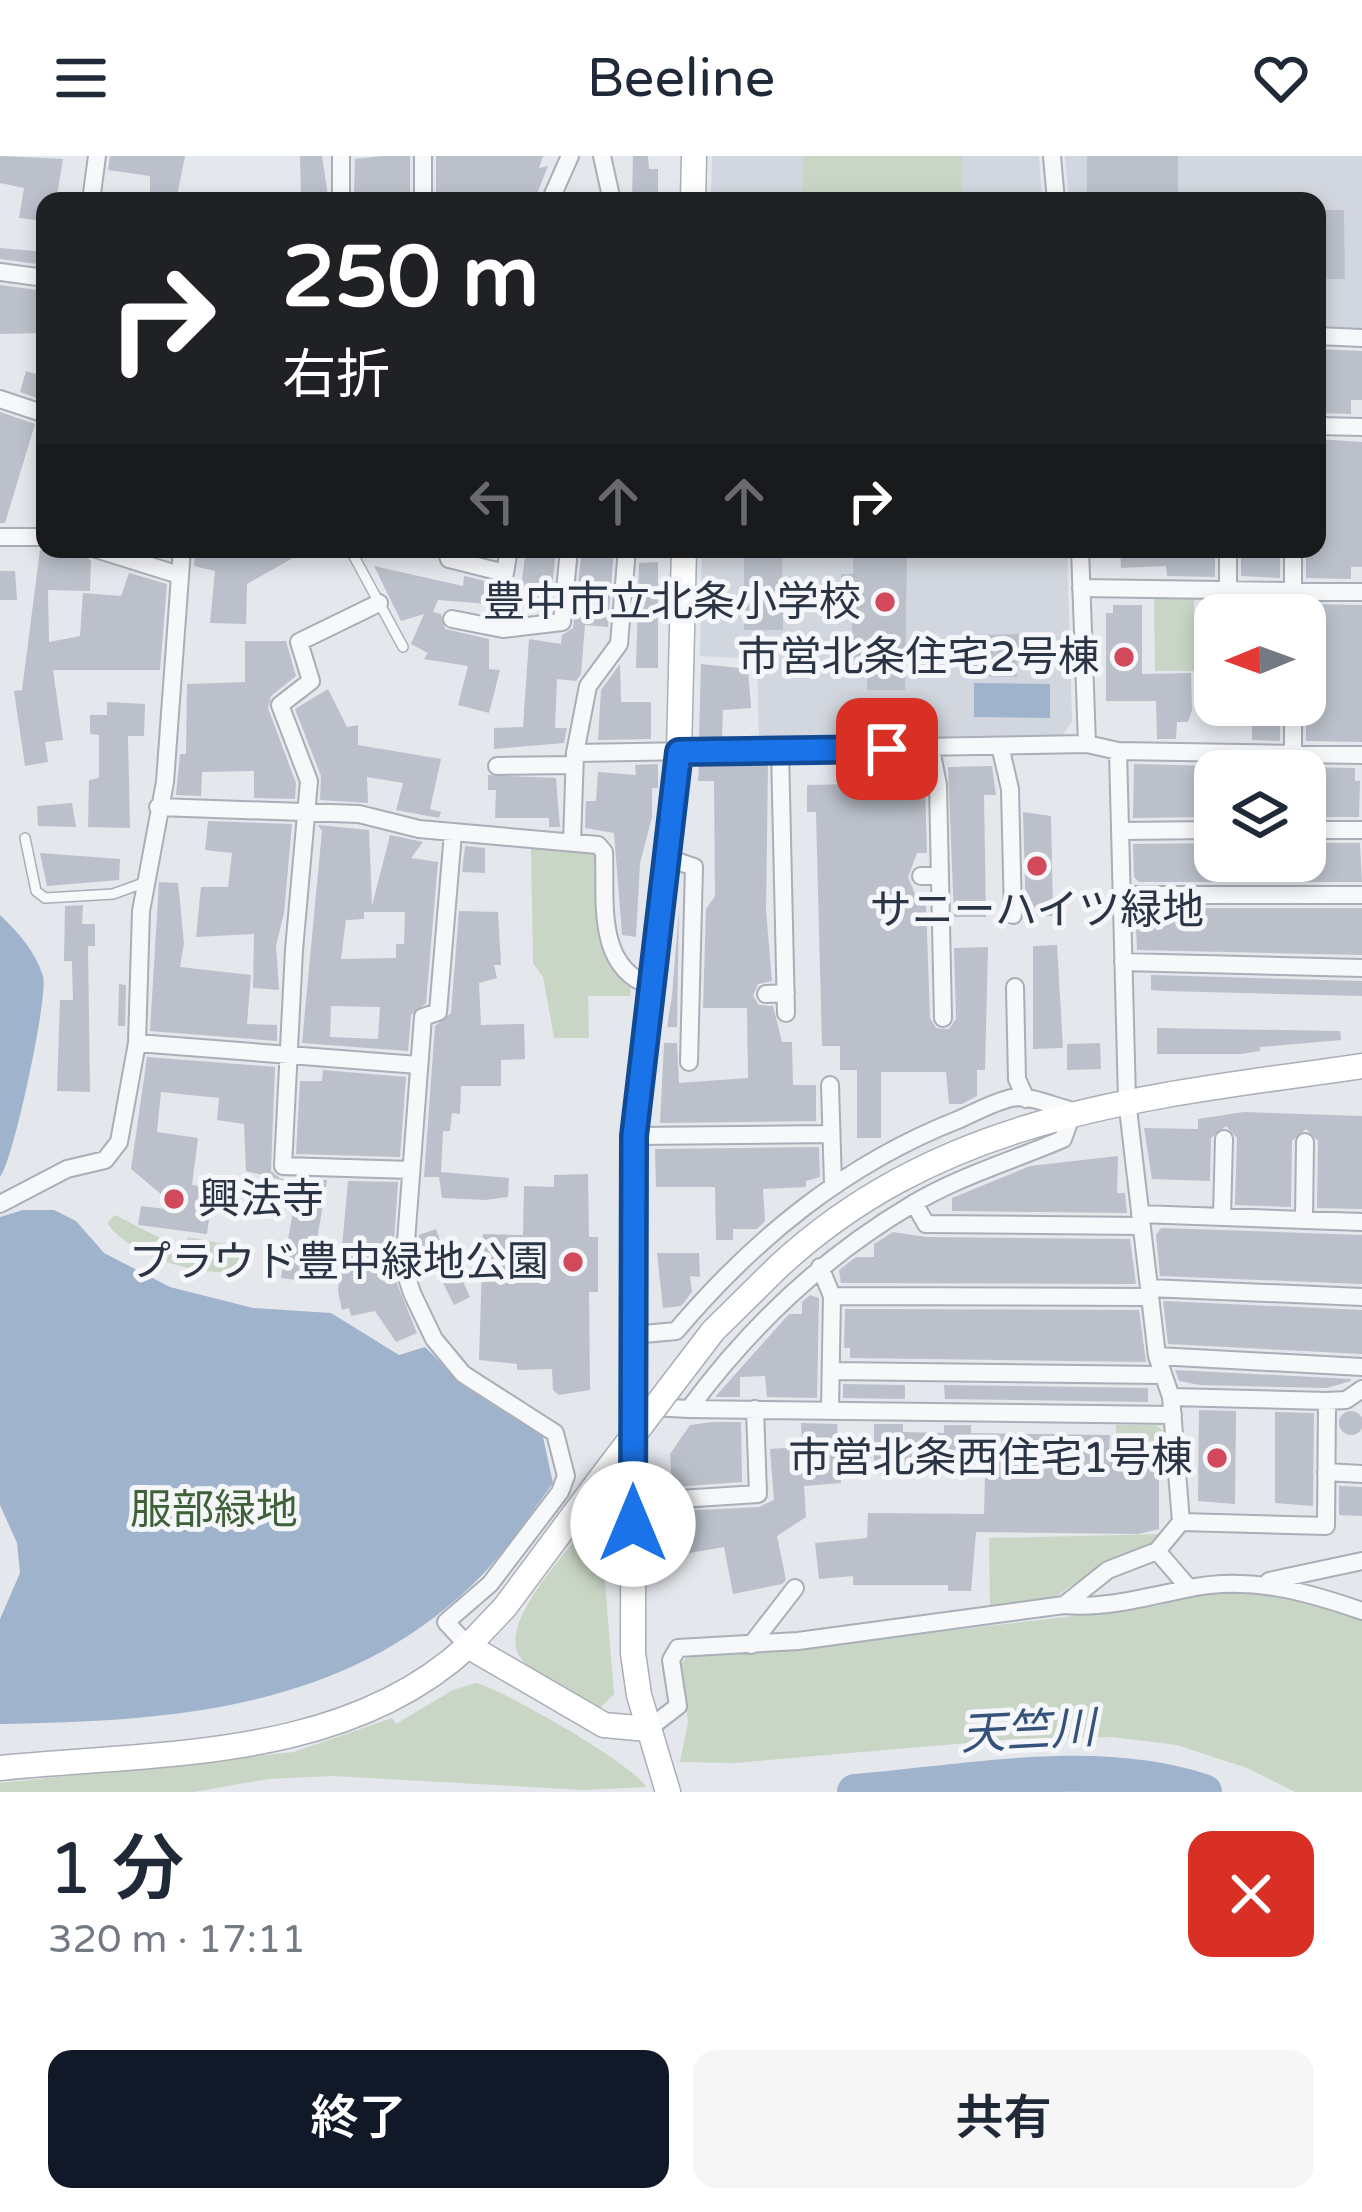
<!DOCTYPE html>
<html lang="ja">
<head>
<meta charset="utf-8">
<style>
  :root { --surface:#fff; --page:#f6f6f7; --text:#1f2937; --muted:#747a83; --accent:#111827 }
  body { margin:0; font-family:"Varela Round","Noto Sans JP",sans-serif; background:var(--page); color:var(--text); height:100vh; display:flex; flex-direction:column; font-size:45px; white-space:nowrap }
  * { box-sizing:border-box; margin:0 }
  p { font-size:39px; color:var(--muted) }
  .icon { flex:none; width:66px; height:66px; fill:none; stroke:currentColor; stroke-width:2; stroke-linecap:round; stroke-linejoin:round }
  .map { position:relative; height:1636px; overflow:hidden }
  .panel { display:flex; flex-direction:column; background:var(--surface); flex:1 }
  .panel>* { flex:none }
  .guide { position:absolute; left:36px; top:36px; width:1290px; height:366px; border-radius:24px; box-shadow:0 6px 18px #0003; background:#202124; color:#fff; overflow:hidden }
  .needle { width:78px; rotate:269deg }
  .controls { position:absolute; left:1194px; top:438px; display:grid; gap:24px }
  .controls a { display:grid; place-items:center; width:132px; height:132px; border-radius:24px; background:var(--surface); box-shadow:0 6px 18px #0003; font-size:60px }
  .pin { position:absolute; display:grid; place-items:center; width:102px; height:102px; color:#fff; margin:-51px; border-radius:24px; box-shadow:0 6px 18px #0006 }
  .me { position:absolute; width:132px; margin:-66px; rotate:0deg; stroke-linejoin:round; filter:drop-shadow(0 0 9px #0008) }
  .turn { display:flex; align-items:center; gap:42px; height:252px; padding:0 48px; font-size:54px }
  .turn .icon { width:156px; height:156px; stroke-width:2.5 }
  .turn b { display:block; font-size:84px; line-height:102px }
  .lanes { display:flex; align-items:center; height:114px; padding:0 48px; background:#0003; justify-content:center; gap:60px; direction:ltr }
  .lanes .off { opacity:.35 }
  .round { display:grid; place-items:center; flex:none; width:126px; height:126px; border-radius:24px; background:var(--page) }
  .headline { display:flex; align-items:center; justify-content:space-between; height:204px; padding:0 48px }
  h1 { font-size:72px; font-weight:600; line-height:90px }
  .cta { display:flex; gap:24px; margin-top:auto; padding:24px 48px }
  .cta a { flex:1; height:138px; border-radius:24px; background:var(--accent); color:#fff; font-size:48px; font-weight:600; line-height:138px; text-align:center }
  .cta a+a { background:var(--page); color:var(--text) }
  header { display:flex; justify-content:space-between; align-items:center; height:156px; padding:0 48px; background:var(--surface); font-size:54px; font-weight:600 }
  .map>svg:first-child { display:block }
</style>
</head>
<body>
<header><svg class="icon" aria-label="menu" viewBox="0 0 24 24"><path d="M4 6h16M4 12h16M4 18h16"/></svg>Beeline<svg class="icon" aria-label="heart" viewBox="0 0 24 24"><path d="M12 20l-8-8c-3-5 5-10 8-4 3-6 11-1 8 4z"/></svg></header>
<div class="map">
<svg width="1362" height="1636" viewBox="0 0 1362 1636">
  <rect width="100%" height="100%" fill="#e4e7ec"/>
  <!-- built -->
  <path fill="#d2d6de" d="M712,0H1039L1042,45H711Z
    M1065,0H1362V172H1317V45H1069Z
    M702,393H1067L1072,565L1062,581L759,582L757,503L700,500Z"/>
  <!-- green -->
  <path fill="#c9d6c5" d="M803,0H962L961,45H802Z
    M1154,441H1194V515H1155Z
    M531,693L590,694L599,701C601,744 592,802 631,830L630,840H588L589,882H554L543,821L533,807Z
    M115,1059L168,1086L167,1094L183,1098L188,1081L251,1093L248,1104C240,1108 230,1115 221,1116C186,1116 127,1097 107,1067Z
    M1116,1269H1156L1166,1277L1168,1292H1116Z
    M590,1366L603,1402L614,1538L599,1553C576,1539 535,1524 520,1501C497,1467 569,1394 590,1366Z
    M1162,1378L1159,1385L1089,1418L1053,1442L990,1450L989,1382Z
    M1281,1436L1362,1464V1636H1295L1247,1612L1177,1589L1112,1581L1015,1583L734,1607L680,1606L688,1566L681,1508L688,1499L753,1498L1157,1450L1197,1437Z
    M476,1527C502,1533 635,1609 646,1631L585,1634L333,1620L268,1623L194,1636H0V1627L294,1596L392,1562L396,1568L453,1534Z"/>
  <!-- water -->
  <path fill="#9fb4cc" d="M974,527L1050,528V562L974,561Z
    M0,759C18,776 35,795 43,820C49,838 13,1007 0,1021Z
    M23,1054H54L76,1065L104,1097L170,1131L253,1152L331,1157L399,1199L425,1191L465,1231L543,1281L553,1327C528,1361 504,1398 473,1428C343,1554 172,1565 0,1568V1463L20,1417L17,1387L0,1349V1061Z"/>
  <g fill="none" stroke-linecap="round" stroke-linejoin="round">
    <!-- river -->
    <path stroke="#9fb4cc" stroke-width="36" d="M855,1636C969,1627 1093,1600 1204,1636"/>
  </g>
  <!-- building -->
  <path fill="#bbc0ca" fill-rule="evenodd" d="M0,0L63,3L56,45H45V65L19,62L24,32L0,27Z
    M110,0H185L176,45H150V20L108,14Z
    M300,0H322L328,40L301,41Z
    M383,0H410V45H361V39H354L355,3Z
    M436,0H543L539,12L548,10L535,43L520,37L497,40V45H436Z
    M633,0H648L649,13H658V45H632Z
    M1087,0H1178V45H1087Z
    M1324,54H1344L1345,123H1324Z
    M0,92L45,96V109L0,103Z
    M0,129L45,135V177L0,178Z
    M1317,193L1362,195V244H1351V258L1317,257Z
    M26,215L45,221V245L20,236Z
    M0,256L35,268L5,367H0Z
    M1317,283L1362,286V411H1351V423L1306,422V393H1317Z
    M61,393L84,397L91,405L90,435L48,434L49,486L80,480L83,437L121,440L129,417L167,428L160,514H53L63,584L45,586L48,606L25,610L14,535L22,534L40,394Z
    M195,393H309L247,428L246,468L210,467L215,415L194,410Z
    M526,393H556L550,453L531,451L532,433L521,431Z
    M582,393H614L608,471L585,469L581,518L576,525L557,523L555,572H567L564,587L494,593V572L523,571L529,483L561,488L562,479L573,472Z
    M744,393H782L783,474H744Z
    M853,393H907L905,534H867V507H852V451L841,450V418H853Z
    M1120,393L1215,394V421L1167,420L1166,410L1121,412Z
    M1255,393H1280V422L1241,420V394Z
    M658,406V512H636L639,407Z
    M374,410L463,430L464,420L485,425L489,436L503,439L502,449L438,444L433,456L441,458L445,473L489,483V513L500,514L489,557L458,549L468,510L424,503L428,497L411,488L424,458L401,465Z
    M0,415H15L17,444H0Z
    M1306,448L1362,449V586L1306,585Z
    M1113,449H1142V518L1191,517L1192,554L1188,566H1177L1176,583H1157L1156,545H1106V457H1113Z
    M1032,478V498H1017V521L974,520V499H950L949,479Z
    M245,485H286L296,520L271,540L268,552L296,627L295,643L254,642V615L202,616L201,640L176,639L180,598H186L187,528L245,526Z
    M620,508L621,546H651V583L598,584L601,534Z
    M701,508L748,513L751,552L723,554L722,582L699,581Z
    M328,533L347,571L358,569V589L441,603L430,653L441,656L439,662L396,654L403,627L367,621L368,647L320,644L321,620L295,553Z
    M107,546L145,548L144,580H128L130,672L88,671L89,624L99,622V579L90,578V559H107Z
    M1252,549H1280V585L1252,584Z
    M887,604H916L917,623H924L925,630L927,697H917L908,721L919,748H926L930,862L936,872L949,873L956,863L954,792L988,791L985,914H977V940L962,948H949L946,916H881V982H857V914H840V890H822L816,656H807V629L852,628V615L887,614Z
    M768,607L766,754L772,825L758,828L753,840L759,849L773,850L782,886H792L793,929H816V965L660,967L664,887H677L679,927L748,922L747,852H703L706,753L715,740L714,625H698L699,608Z
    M658,608V632H652V661L640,707L636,781L622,779L614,677L585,672L586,645H596L598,616L636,619L635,609Z
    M1134,608L1215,610L1211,661L1133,662Z
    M992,610L996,639H984L986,761H954L948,611Z
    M1301,611L1355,612V625H1360L1359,661H1305Z
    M488,619L556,622L560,671H549V662H495L496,634H488Z
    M72,647L76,671L38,670L37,650Z
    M1023,656L1051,660L1053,760H1026Z
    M208,665L292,668L284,757L276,790L279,834L253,832L254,778L196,781L201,731H228L232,697L205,694Z
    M318,669L369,674L372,750L390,679L423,686L411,702L438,706L426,847L411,859L408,895L302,887L322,675ZM364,756H405L404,788H396V802L341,803L346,764L364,763ZM331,850L380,851L378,883L330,881Z
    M1215,687V705H1305V687H1360L1362,726H1139L1134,721L1133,688Z
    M465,690L485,692V717L462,716Z
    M40,697L120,703L119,724L47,730Z
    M159,726L178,727L184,787L180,811L251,819L247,868L277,869V885L150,875Z
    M83,749L82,768H95V790H88L90,936L57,935L60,844H73L72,805H64L65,750Z
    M1135,752H1362V799L1137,794Z
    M679,753L677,871H667L672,840Z
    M459,755L498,756L501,809H494L497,822L479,827L481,869L524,868L525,903L501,904V930H461L460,958L452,957L450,975H443L441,1016L509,1022L508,1041L486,1044L442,1042L439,1021H424L435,870L451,857Z
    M1057,789L1063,892L1033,893V790Z
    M1151,819L1362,825V840L1166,835L1151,834Z
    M119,828L126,829L125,870H118Z
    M1157,872L1340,875L1341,884L1260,891V895L1241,898H1157Z
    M1100,887L1101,913L1067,914V888Z
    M147,901L275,911L271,1015L281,1023L327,1024L310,1126L281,1122L298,1028L246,1015L244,968L217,964L219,942L161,936L157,976L198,982L192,1029L213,1032L207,1078L138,1069L141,1050L181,1055L131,1013Z
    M323,914L406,921L400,1001L296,998L300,925H322Z
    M1244,956L1362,960V1053L1317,1052L1318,985L1306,973L1292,985L1291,1051L1235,1049L1237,982L1226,970L1211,982L1210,1025L1152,1023L1144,972L1198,973V963Z
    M819,991L820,1021L806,1025V1031L763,1033L765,1065L757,1073H733V1084H716L715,1031H656L655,993Z
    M1118,1000L1117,1037H1125L1127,1057L952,1055V1042L1030,1010Z
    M588,1018L589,1081H598V1136H589L590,1234L559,1239L553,1234L552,1213L517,1214V1208L479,1204L483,1078L523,1079L524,1030L554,1031V1019Z
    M348,1025L398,1026L392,1115L417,1177L396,1186L375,1155L351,1160L349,1152L342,1154L338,1135Z
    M1161,1072L1362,1079V1128L1160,1120L1156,1079Z
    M436,1073L449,1110L420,1120L419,1079Z
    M893,1076L926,1081L1130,1083L1136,1128L841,1127L839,1114L856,1101H874V1088Z
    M657,1097H699L700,1121L690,1120L692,1136L681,1150L663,1152Z
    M460,1119L470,1141L454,1149L443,1127Z
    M810,1139L819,1142L817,1242L767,1241L765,1220L740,1221V1241H715L789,1158H802V1146Z
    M1163,1145L1362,1154V1198L1168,1188Z
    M845,1153L1139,1154L1146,1206L850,1202V1192H844Z
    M1175,1214L1351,1223V1225L1327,1232L1200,1229L1179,1225Z
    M843,1228L905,1229V1243L843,1242Z
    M944,1229L1148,1232V1246L945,1243Z
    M1199,1254L1236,1255L1235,1348L1198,1345Z
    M1339 1267a12 12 0 1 1 24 0a12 12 0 1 1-24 0Z
    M1275,1256L1314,1257L1313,1350L1275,1347Z
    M712,1266H741L742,1326L672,1331L670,1298L690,1269Z
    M801,1267L837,1268L841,1327L804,1330L806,1361L777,1380L786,1424L782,1428L733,1438L724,1391L666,1401L661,1356L759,1351L774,1344L770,1293L802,1291Z
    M874,1268H903V1276L944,1277V1269H971V1277L1110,1279L1109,1295H1155L1159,1300V1373L1138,1378L976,1376L971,1435H948V1429H853V1420L819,1423L815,1387L867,1382L868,1357L984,1358L985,1320L874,1318Z
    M1339,1330L1362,1331V1360L1339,1359Z"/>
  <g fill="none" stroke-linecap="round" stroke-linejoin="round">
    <defs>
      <path id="lane" d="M350,393L403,491
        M25,682L36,735L45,742L113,738L146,726"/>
      <path id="street" d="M423,0V45
        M602,0L612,45
        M1052,0L1056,45
        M91,45L97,0
        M341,45V0
        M550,45L570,0
        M0,116L45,122
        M1317,180L1362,182
        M0,243L45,258
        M1317,270L1362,271
        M0,381H45
        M96,393L176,418
        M446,393L449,403L505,417L509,393
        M1080,393L1087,588
        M1228,393V434
        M1081,432L1362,436
        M379,447L299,486L311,525L280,549L309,625L294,794L283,1010L411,1014
        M1293,459V393
        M452,463L503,473L562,466L569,393
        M1293,549V600
        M931,593L938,629L943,862
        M1001,594L1010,633L1013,759
        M780,595L786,857
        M1118,595L1127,944L1157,1200L1171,1241L1181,1366L1326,1370L1327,1245
        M575,597L1087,588L1118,595L1362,599
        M497,610L574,609
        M158,651L359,658L419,673L598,689L604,696C606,744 595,810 650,830
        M1305,674H1362
        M1120,675L1215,674
        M453,677L438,856L423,861L404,1112L412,1137L434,1183L463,1218L555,1277L566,1320L560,1336L490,1428L446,1466L468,1490
        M572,686L575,597L588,530L619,488L627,393
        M668,702L694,711L689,906
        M921,720H940
        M1122,739H1362
        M1123,806L1362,812
        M1015,831L1017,923L1026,943
        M766,838L786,837
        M137,887L418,909
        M830,929L833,1028
        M634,980L830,978
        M914,1047L926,1068L1141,1070
        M0,1048L67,1013L105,1004L119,986L137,887L141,755L165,626L182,393
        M1140,1058L1362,1066
        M1222,1060L1224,983
        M1304,1063L1305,986
        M820,1111L832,1140L830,1252
        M1149,1132L1362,1141
        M832,1140L1150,1141
        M633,1179L676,1175C755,1082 845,1008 960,963C976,956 994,946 1011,942C1028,938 1056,951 1073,955L1063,983C1014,1004 957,1021 911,1049C822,1102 750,1170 689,1253L652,1251
        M1157,1200L1362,1211
        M833,1215L1160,1219
        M1171,1241L1327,1245L1346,1244L1362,1233
        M689,1253L1173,1259
        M1326,1316L1362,1318
        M633,1326L664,1344L758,1338L755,1253
        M1157,1395L1189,1432
        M1269,1425L1362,1405
        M1064,1449L1108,1414L1157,1395L1181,1366
        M751,1489L795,1432
        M648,1573L678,1550L671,1504L678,1492L798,1485L1064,1449C1104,1453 1147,1441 1186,1433C1247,1419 1305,1435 1362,1455"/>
      <path id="secondary" d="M693,45L694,0
        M779,1110C946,956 1149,941 1362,910
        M468,1490L505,1451L604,1318
        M0,1612C158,1596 344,1605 468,1490L604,1569L648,1573
        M668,1636L639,1539L633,1497L634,980L679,596L684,393"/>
    </defs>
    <!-- lane casing -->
    <use href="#lane" stroke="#a9aeb7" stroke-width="12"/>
    <!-- street casing -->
    <use href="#street" stroke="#a9aeb7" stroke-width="20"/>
    <!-- secondary casing -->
    <use href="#secondary" stroke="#a9aeb7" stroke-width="27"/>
    <!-- lane -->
    <use href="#lane" stroke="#f7f8fa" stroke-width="9"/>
    <!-- street -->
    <use href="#street" stroke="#f7f8fa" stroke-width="16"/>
    <!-- secondary -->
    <use href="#secondary" stroke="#fff" stroke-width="24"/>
    <defs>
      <path id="secondary-bridge" d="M604,1318L713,1175L779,1110"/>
    </defs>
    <!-- secondary-bridge casing -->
    <use href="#secondary-bridge" stroke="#a9aeb7" stroke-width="27" stroke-linecap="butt"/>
    <!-- secondary-bridge -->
    <use href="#secondary-bridge" stroke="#fff" stroke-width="24"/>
  </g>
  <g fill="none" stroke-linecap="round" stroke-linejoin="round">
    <defs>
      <path id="route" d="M633,1368L634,980L679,596L887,593"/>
    </defs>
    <!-- route casing -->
    <use href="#route" stroke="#114b97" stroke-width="30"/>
    <!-- route -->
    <use href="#route" stroke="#1a73e8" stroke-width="21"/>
  </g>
  <!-- markers -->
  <g fill="#d1495b" stroke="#f4f6f9" stroke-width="4.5">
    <circle cx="885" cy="446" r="12"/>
    <circle cx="1124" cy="501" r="12"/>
    <circle cx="1037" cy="710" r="12"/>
    <circle cx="174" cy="1043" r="12"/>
    <circle cx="573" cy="1106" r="12"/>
    <circle cx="1217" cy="1302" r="12"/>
  </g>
  <g text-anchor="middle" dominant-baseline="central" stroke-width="10" stroke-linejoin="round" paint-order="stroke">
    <!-- poi labels -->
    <g font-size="42" fill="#2b3445" stroke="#f4f6f9" text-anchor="end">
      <text x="861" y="446">豊中市立北条小学校</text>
      <text x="1100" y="501">市営北条住宅2号棟</text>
      <text x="1037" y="754" text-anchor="middle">サニーハイツ緑地</text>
      <text x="198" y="1043" text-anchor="start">興法寺</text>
      <text x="549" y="1106">プラウド豊中緑地公園</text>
      <text x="1193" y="1302">市営北条西住宅1号棟</text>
    </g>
    <!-- park labels -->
    <g font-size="42" fill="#3f6138" stroke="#f4f6f9">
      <text x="214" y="1354">服部緑地</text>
    </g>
    <!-- water labels -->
    <g font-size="45" font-style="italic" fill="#34527a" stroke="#f4f6f9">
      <text transform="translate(1028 1576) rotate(-3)">天竺川</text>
    </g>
  </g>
</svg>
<div class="controls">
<a><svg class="needle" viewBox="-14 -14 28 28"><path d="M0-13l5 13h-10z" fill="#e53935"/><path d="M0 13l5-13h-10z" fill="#747a83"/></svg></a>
<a><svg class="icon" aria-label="layers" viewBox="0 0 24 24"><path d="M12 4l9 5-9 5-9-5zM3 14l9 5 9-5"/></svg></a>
</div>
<div class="pin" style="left:887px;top:593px;background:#d93025"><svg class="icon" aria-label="arrive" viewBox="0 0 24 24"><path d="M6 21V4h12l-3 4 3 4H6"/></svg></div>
<svg class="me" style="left:633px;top:1368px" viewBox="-20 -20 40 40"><circle r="19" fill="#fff"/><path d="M0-13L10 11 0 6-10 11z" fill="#1a73e8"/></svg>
<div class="guide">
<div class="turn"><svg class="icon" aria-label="right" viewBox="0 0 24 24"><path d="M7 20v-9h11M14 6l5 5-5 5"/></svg><div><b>250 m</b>右折</div></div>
<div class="lanes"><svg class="icon off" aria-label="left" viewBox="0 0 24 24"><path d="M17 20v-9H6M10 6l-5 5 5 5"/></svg><svg class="icon off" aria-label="ahead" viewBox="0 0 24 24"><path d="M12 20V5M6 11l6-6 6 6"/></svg><svg class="icon off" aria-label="ahead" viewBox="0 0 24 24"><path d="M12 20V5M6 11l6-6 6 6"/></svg><svg class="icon" aria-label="right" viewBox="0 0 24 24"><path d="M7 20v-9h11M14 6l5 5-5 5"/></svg></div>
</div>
</div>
<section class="panel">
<div class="headline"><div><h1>1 分</h1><p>320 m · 17:11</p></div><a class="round" style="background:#d93025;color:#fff"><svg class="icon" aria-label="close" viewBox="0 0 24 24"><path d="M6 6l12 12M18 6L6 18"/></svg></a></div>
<div class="cta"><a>終了</a><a>共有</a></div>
</section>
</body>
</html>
